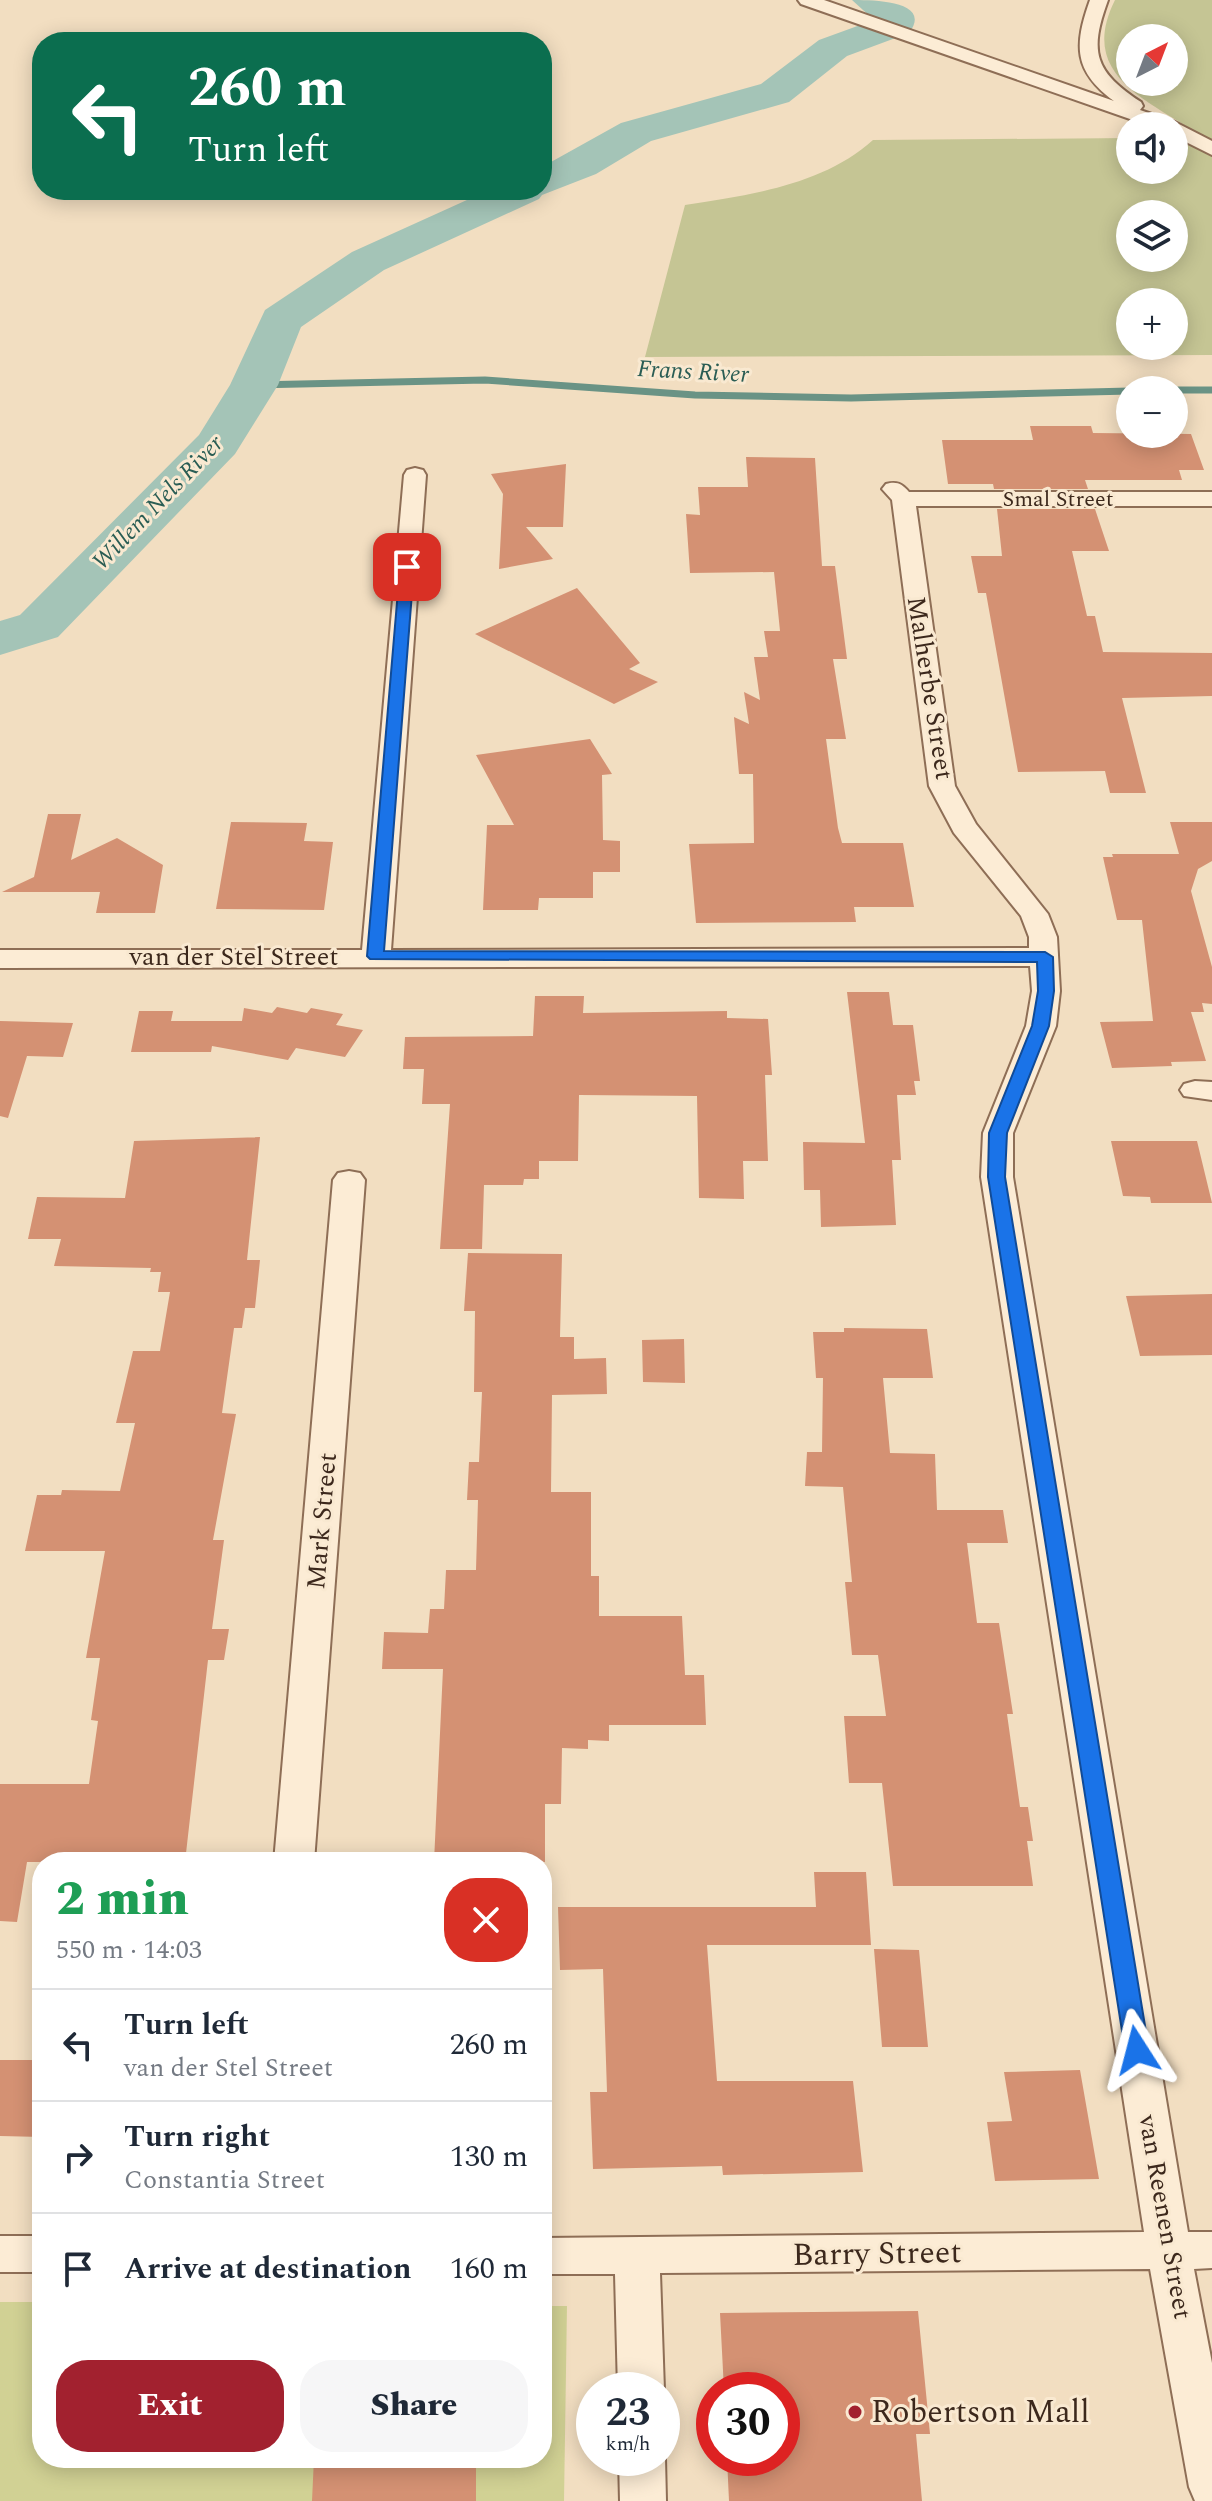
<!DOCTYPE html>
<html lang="en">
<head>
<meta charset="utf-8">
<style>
  :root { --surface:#fff; --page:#f6f6f7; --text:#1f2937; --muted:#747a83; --line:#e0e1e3; --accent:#a2212f }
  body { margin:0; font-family:Spectral,serif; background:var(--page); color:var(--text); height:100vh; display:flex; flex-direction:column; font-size:30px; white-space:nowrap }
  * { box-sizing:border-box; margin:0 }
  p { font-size:26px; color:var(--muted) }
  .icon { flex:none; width:44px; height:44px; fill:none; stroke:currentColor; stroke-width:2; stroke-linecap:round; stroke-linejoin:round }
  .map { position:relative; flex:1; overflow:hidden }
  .panel { position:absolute; left:32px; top:1852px; width:520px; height:616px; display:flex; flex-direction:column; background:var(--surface); border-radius:32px; box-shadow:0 4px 20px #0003 }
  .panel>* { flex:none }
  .hud { position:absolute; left:32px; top:32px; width:520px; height:168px; border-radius:32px; box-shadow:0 4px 20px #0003; background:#0b6e4f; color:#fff; overflow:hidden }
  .needle { width:52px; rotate:42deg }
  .controls { position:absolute; left:1116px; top:24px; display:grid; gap:16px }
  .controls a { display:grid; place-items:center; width:72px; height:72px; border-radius:50%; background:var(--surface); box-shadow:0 4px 20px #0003; font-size:40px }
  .speed { position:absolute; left:576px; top:2372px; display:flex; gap:16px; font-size:40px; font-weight:700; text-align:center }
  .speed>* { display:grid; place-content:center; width:104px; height:104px; border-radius:50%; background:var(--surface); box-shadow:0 4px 20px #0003; line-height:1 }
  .speed small { font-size:20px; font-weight:400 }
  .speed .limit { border:12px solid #d22; background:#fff; color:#111 }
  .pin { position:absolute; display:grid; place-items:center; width:68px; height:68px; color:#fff; margin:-34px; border-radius:16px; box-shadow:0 4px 12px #0006 }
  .me { position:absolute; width:88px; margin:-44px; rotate:351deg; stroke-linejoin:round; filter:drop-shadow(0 0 6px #0008) }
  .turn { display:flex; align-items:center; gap:28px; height:168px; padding:0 24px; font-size:36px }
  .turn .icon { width:104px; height:104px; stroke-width:2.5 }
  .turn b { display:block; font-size:56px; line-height:68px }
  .round { display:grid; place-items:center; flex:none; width:84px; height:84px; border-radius:32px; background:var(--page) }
  .overview { display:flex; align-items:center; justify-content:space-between; height:136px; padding:0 24px }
  h1 { font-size:48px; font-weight:800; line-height:60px; color:#1e9e55 }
  .action { display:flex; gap:16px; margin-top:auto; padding:16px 24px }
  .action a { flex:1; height:92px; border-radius:32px; background:var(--accent); color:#fff; font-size:32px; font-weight:800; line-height:92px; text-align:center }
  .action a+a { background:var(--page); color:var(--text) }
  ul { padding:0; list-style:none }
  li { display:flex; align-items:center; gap:24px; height:112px; padding:0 24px; border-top:2px solid var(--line) }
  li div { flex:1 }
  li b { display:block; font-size:30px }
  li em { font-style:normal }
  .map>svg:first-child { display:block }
</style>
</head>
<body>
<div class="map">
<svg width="1212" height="2501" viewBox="0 0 1212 2501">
  <rect width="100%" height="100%" fill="#f2dec1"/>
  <!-- green -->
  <path fill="#d1d194" d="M0,2302H42V2458H542V2306H567L564,2501H0Z"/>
  <!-- cemetery -->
  <path fill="#c5c594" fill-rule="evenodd" d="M1115,0H1212V355L645,357L685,205C750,195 823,185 873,140L1130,138V170H1174V133L1186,126C1134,94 1081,68 1115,0ZM1130,38H1174V82H1130ZM1130,214H1174V258H1130ZM1130,302H1174V346H1130Z"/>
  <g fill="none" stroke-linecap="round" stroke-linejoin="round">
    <!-- stream -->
    <path stroke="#6a9385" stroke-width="7" d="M254,385L485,380L695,395L851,398L1130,391
      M1159,390H1212"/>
    <!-- river -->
    <path fill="#a4c4b7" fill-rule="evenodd" d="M852,0C871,0 934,0 909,33L847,56L789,102L651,141L596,174L542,195L539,199L384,270L301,327L278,385L235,454L58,637L0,655V621L20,615L199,435L230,385L265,310L352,252L489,190H542V167L621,123L761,84L819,40L874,20Z"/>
  </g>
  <!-- building -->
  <path fill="#d49173" d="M1030,426H1091L1093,433L1191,434L1204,470H1179L1182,480H1085L1088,489H994L993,484H948L942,440H1033Z
    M746,457L815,458L822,566H835L847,659H833L846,739H826L838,828L842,843H903L914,907H854L856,922L696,923L689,844L754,843L753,774H739L734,717L749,724L744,692L760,700L754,657H768L764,631H780L774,572L690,573L686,514L700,515L698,487H748Z
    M566,464L563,527H526L553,559L499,569L503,494L491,474Z
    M997,509H1095L1109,551H1072L1087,616H1095L1103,652L1212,653V696L1122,698L1146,793H1110L1105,771L1018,772L986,593H978L971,556H1002Z
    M577,588L640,663L629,669L658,682L614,704L475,634Z
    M590,739L612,774L602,775L603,840L620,841V872H593V898H539L538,910H483L487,825H514L476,755Z
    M48,814H81L71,860L117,838L163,865L155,913H96L100,892H2L34,877Z
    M231,822L307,823L304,841L333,842L324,910L216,909Z
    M1170,822H1212V861L1198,869L1191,891L1212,967V1004L1202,1003L1204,1012H1191L1206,1061L1171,1062L1172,1066L1112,1068L1100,1022L1153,1021L1142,920H1117L1103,857H1113L1112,854H1179Z
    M847,992H889L893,1025H913L920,1081H914L916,1095H897L901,1160H892L896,1225L821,1227L820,1190H804L803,1142L865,1143Z
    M535,996H584L583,1013L727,1011V1018L768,1019L772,1075H765L768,1161H743L744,1199L699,1198L697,1096L579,1095L578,1161H539V1179H524L523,1185H484L482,1249H440L450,1104H422L424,1069H403L405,1037L533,1036Z
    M277,1007L307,1013L311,1008L343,1014L336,1025L363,1030L345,1057L296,1048L288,1060L212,1046L211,1052H131L139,1011H173L171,1021H242L244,1008L272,1013Z
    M0,1021L73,1023L63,1057L27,1056L8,1118L0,1116Z
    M260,1137L247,1260H260L255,1308H245L242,1328H234L222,1413L236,1414L213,1540H224L212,1629H229L224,1660H208L185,1862H27L17,1922L0,1921V1784H89L98,1721L91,1720L100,1658H86L105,1551H25L37,1495H61L62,1490L120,1491L135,1423H116L133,1351H160L170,1292H158L161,1272H150L151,1268L54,1266L61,1239H28L37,1197L125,1198L134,1141Z
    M1111,1141H1197L1212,1203H1151L1150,1197L1123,1196Z
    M468,1253L562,1254L560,1337H574V1359L606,1358L607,1394L552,1395L551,1492H591V1576H599V1616H682L685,1675H704L706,1725H609V1741L588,1740V1749L562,1748L561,1804H545V1862H434L443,1669H382L384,1632L428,1633L430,1609H444L446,1570H476L478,1500H467L469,1462H479L482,1392H474L475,1311H464Z
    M1212,1294V1355L1140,1356L1126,1296Z
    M844,1328L927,1329L933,1378H883L890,1453L935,1454L937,1510H1003L1008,1543H967L977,1623H999L1013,1714H1007L1020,1807H1028L1033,1841H1027L1033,1886H893L882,1783H849L844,1716H886L878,1655H852L845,1582H852L843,1487L805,1486L807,1452H822L823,1378H816L813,1332H844Z
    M684,1339L685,1383L643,1382L642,1340Z
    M814,1872H866L871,1945H707L717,2081H853L863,2172L723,2175L722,2166L593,2169L590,2092H607L603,1969L560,1970L558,1907H816Z
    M874,1949L919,1950L928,2047H882Z
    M0,2060H42V2137L0,2136Z
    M1080,2070L1099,2179L995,2181L987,2122L1012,2121L1004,2072Z
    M918,2311L930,2434H916L922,2501H729L727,2458H782V2390H724L720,2313Z
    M314,2458H437V2467L476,2466V2501H312Z"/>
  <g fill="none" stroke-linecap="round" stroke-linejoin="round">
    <defs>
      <path id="street" d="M798,0H824L1114,101C1073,71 1074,45 1090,0H1108C1089,52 1094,71 1141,102L1143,106L1140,110L1175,122L1212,141V155L1174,136V126H1150L801,4Z
        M415,468L423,470L426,475L391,950L1029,948V937L1021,916L954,833L929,786L892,500L882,489L886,484C897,481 902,484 909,492H1212V506H916L955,786L976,824L1048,914L1057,937L1060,991L1056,1026L1013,1133V1177L1188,2232H1212V2268L1194,2269L1212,2363V2501H1195L1189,2487L1150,2269L660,2273L664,2390L662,2394V2390H618L615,2274H542V2238L1144,2232L981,1177L983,1133L1026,1026L1032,991L1030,966L0,968V950H362L404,475L407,470Z
        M1195,1081L1212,1082V1100L1184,1096L1180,1090L1184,1084Z
        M349,1171L360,1173L365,1180L314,1862H274L333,1180L338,1173Z
        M0,2236H42V2272H0Z
        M662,2451L665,2458L666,2501H620L619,2458H662Z"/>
    </defs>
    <!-- street casing -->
    <use href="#street" stroke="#8e6e56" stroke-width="4"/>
    <!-- street -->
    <use href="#street" fill="#fcecd5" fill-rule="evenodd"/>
  </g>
  <!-- route -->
  <path fill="#1a73e8" stroke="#114b97" stroke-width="2" d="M407,563L414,567L384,951L1045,952L1053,957L1054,991L1049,1026L1007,1133L1005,1177L1149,2050L1145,2056L1137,2059L1129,2056L1125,2050L988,1177L989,1133L1032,1026L1038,991L1037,962L370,959L367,956L400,567Z"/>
  <!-- markers -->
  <circle fill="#a2212f" stroke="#f9e9d1" stroke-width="3" cx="855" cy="2412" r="8"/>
  <g text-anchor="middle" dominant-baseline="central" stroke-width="6" stroke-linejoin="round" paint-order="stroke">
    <!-- far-street labels -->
    <g font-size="22" fill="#3c281c" stroke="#f9e9d1">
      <text x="1058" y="499">Smal Street</text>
    </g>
    <!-- far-water labels -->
    <g font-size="24" font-style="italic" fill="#2a5d54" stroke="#f9e9d1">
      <text transform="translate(693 372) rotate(3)">Frans River</text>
      <text transform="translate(158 503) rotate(-46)">Willem Nels River</text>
    </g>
    <!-- street labels -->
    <g font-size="26" fill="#3c281c" stroke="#f9e9d1">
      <text transform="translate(930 688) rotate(81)">Malherbe Street</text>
      <text x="234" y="957">van der Stel Street</text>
      <text transform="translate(322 1521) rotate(-85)">Mark Street</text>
      <text transform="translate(1165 2217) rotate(80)">van Reenen Street</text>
    </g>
    <!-- near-street labels -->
    <g font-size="32" fill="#3c281c" stroke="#f9e9d1">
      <text transform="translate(877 2254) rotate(-1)">Barry Street</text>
    </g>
    <!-- near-poi labels -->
    <g font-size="32" fill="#3c281c" stroke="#f9e9d1" text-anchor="start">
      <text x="871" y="2412">Robertson Mall</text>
    </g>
  </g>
</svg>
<div class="controls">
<a><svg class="needle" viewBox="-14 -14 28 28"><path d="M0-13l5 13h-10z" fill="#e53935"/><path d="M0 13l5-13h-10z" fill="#747a83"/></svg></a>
<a><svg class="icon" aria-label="sound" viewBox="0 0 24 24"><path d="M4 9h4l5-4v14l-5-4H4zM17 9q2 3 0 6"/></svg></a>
<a><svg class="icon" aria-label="layers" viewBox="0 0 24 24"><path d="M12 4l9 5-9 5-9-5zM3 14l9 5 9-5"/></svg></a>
<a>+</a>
<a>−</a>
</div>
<div class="speed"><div>23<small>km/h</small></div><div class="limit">30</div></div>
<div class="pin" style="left:407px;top:567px;background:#d93025"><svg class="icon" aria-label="arrive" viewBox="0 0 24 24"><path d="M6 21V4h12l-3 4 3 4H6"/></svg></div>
<svg class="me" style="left:1137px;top:2050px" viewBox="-20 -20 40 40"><path d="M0-17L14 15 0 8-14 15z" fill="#1a73e8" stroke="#fff" stroke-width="4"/></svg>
<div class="hud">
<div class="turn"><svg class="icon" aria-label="left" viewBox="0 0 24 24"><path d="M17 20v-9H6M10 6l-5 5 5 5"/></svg><div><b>260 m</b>Turn left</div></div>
</div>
<section class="panel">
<div class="overview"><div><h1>2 min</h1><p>550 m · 14:03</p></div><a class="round" style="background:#d93025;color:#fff"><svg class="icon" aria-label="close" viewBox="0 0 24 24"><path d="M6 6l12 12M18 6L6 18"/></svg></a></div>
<ul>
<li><svg class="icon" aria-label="left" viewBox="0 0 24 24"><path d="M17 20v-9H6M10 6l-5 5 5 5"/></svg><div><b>Turn left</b><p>van der Stel Street</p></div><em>260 m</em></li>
<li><svg class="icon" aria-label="right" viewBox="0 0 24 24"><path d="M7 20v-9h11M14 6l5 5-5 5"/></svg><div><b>Turn right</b><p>Constantia Street</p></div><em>130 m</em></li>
<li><svg class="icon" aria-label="arrive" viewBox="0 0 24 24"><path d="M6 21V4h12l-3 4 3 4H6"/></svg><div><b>Arrive at destination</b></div><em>160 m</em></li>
</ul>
<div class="action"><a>Exit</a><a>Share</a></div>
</section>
</div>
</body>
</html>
